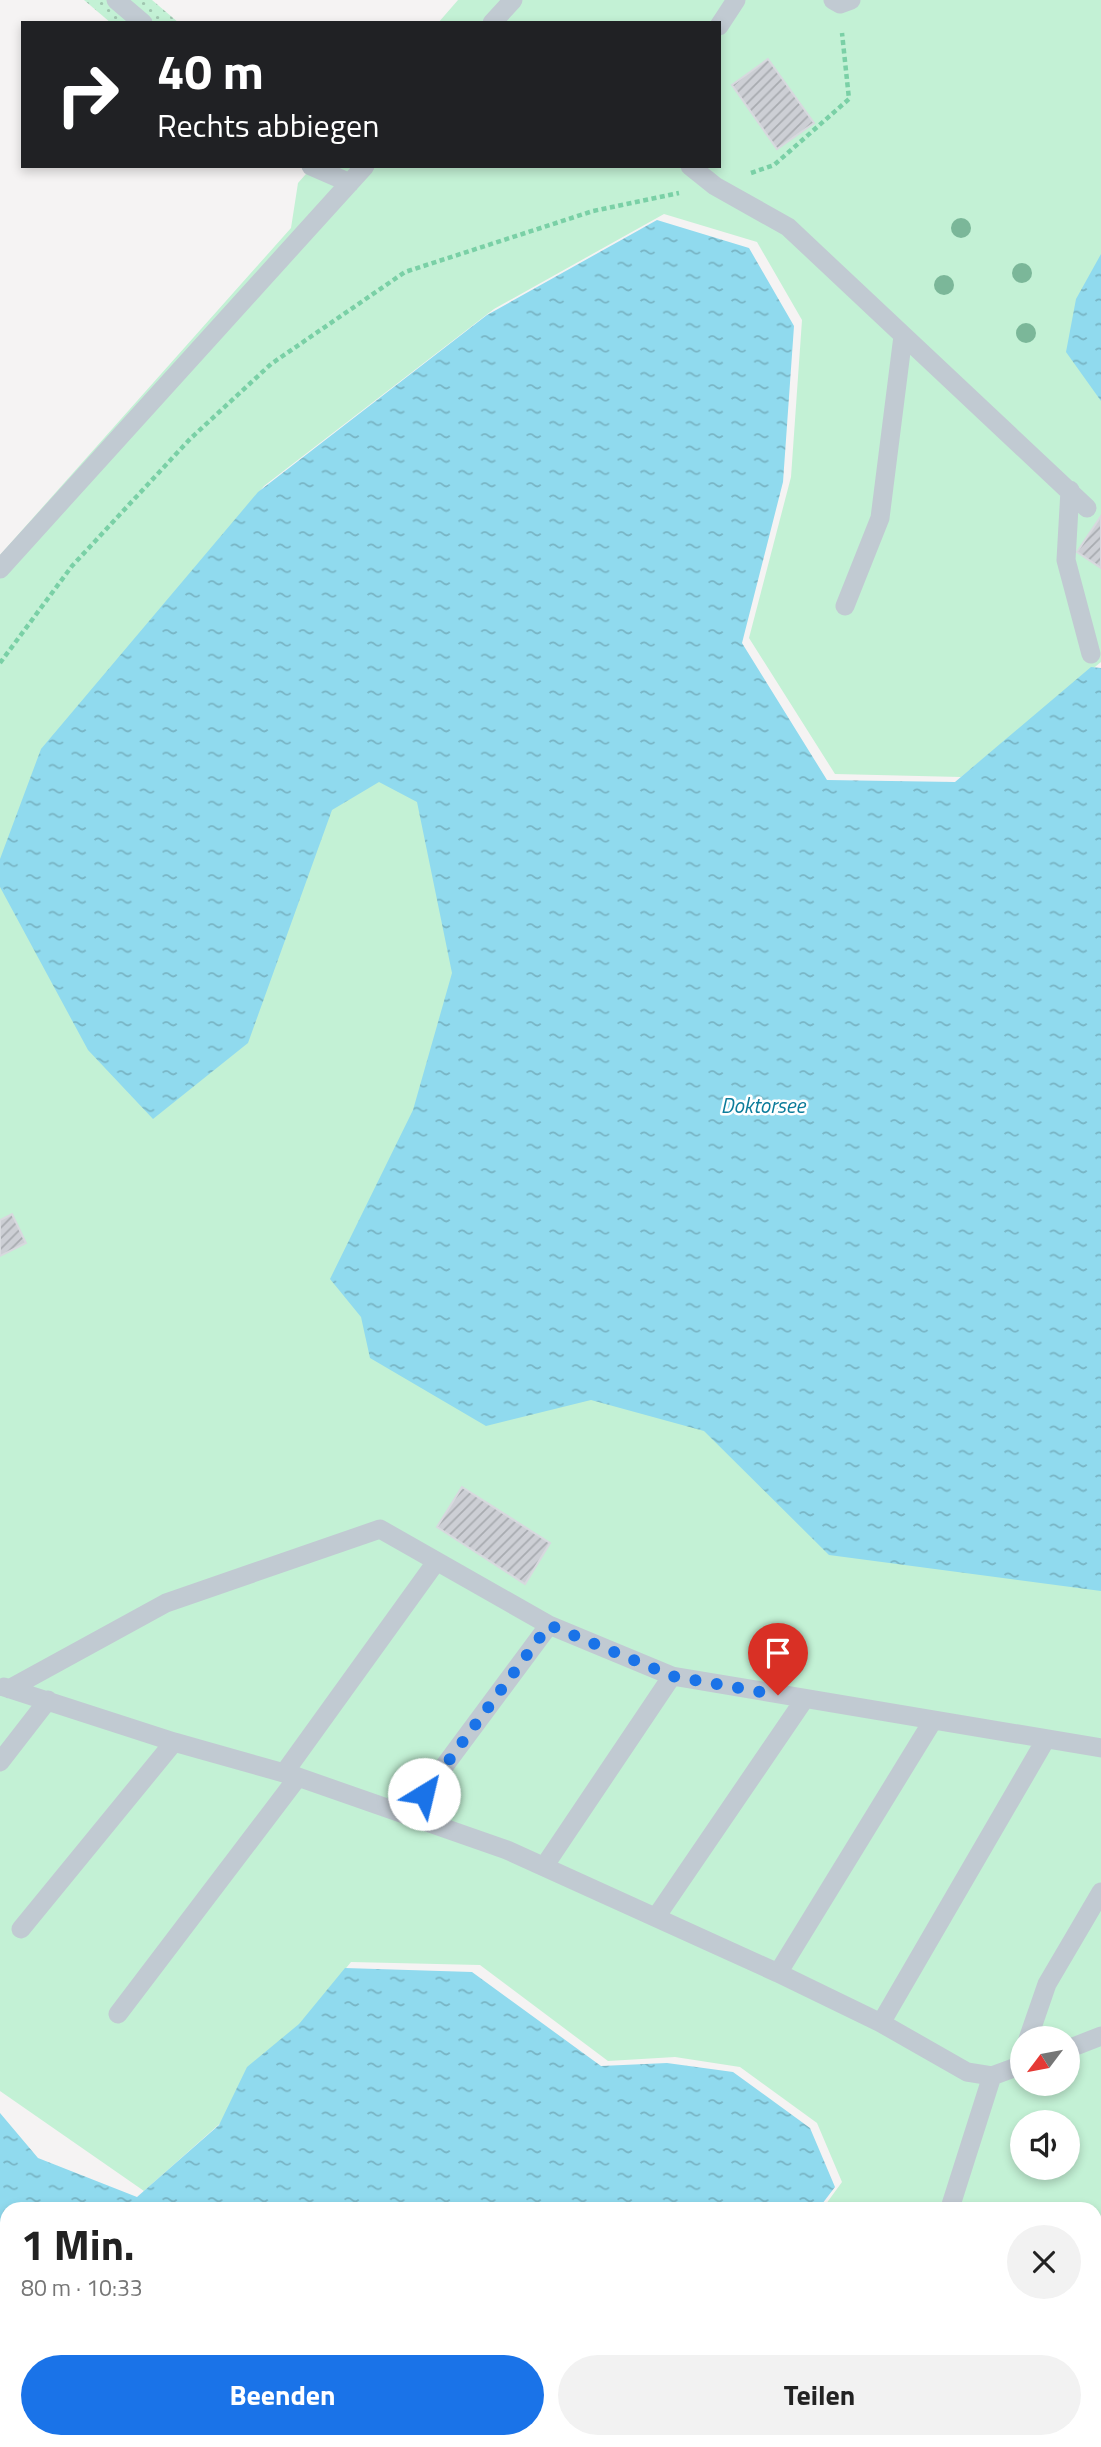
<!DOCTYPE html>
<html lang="de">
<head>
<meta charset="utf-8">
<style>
  :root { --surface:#fff; --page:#f2f2f2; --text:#222; --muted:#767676; --accent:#1a73e8 }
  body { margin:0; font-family:"Titillium Web",sans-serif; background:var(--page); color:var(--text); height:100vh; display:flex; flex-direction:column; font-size:26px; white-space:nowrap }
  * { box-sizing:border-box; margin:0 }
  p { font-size:23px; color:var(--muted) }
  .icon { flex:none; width:38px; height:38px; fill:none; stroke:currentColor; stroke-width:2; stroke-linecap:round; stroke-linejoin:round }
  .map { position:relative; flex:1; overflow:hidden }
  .panel { position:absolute; left:0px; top:2202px; width:1102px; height:247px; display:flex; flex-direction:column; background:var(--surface); border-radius:21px 21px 0 0; box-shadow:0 4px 10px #0003 }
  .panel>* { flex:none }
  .banner { position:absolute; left:21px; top:21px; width:700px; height:147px; border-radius:0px; box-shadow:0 4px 10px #0003; background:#202124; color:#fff; overflow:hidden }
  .needle { width:46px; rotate:238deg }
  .buttons { position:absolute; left:1010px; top:2026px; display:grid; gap:14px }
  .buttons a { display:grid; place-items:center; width:70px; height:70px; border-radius:50%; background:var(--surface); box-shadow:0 4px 10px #0003; font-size:35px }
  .pin { position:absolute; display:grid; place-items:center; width:60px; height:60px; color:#fff; margin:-72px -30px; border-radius:50% 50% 50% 0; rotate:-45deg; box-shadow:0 0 7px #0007 }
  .pin .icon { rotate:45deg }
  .me { position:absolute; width:77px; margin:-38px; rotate:36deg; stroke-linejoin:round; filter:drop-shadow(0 0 5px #0008) }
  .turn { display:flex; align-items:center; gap:24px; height:147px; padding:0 21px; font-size:32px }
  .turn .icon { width:91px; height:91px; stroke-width:2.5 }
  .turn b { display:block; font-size:49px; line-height:60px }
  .round { display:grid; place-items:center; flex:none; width:74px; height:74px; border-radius:37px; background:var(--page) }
  .overview { display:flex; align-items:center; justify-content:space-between; height:119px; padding:0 21px }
  h1 { font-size:42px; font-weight:700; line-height:52px }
  .primary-button { display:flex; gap:14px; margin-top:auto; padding:14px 21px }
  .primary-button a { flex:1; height:80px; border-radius:42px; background:var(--accent); color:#fff; font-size:28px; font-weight:700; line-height:80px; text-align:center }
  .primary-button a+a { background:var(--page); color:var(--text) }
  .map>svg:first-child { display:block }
</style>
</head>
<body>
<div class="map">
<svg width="1101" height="2447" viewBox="0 0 1101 2447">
  <defs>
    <pattern id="grass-dots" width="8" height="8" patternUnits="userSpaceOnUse" patternTransform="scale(1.75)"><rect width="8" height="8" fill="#c3f1d5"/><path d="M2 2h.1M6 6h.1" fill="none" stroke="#a0c6b0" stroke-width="1.8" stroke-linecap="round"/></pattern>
    <pattern id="water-ripples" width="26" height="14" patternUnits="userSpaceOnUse" patternTransform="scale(1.75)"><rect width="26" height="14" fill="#90daee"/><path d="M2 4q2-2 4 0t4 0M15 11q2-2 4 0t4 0" fill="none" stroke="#78b4c4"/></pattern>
    <pattern id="building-hatch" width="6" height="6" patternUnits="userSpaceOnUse" patternTransform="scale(1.75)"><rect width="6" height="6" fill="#cdcfd5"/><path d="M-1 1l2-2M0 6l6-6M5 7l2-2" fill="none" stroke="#a8abb0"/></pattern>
  </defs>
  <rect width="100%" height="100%" fill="#f5f3f3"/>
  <!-- grass -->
  <path fill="url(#grass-dots)" d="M84,0H152L179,23H111Z"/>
  <!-- park -->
  <path fill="#c3f1d5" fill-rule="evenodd" d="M458,0H1101V662L961,777L835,774L749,638L791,477L802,320L757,242L664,214L494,309L264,486L48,744L324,796L377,764L430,789L598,1395L710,1426L1101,1585V2228L1096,2242V2208H823L842,2182L817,2123L740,2067L675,2057L608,2061L480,1965L351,1962L225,2119L144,2191L0,2091V555L291,228L298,183L313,166H719V23H438ZM1022,2039H1068V2084H1022ZM1022,2123H1068V2168H1022Z
    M609,2441H981L978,2447H597Z"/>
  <!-- water -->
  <path fill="url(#water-ripples)" d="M657,220L749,248L794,326L783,482L742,643L827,780L955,782L1091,667L1101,668V1591L829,1555L704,1431L591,1400L486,1426L370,1358L361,1317L330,1279L413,1110L452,973L417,802L379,782L332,810L248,1043L153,1119L88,1050L0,887V859L41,749L258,492L487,315Z
    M1101,254V401L1066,352L1076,299Z
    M345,1968L472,1972L601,2066L667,2063L733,2072L810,2128L835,2187L819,2208H7V2441H607L601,2447H0V2113L38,2158L137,2197L219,2125L247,2067L299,2024Z
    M1101,2216V2447H974L977,2441H1096V2230Z"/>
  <!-- building -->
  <path fill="url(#building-hatch)" stroke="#d7d9de" stroke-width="2" d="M768,59L814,123L777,149L732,85Z
    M1101,516V568L1077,552Z
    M12,1214L26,1243L0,1256V1220Z
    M462,1487L550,1543L525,1584L437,1527Z"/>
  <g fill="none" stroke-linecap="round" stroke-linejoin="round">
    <!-- path -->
    <path stroke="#7ad0a6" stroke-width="4.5" stroke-dasharray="5 3.5" stroke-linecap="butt" d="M751,173L774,165L849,99L842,33
      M0,663L72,566L190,439L271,364L405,272L593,211L679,193"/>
    <!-- service -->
    <path stroke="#c1cad2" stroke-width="19" d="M116,0L143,23
      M833,0L840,4L851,0
      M492,23L513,0
      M719,26L736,0
      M311,166L350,183
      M690,166L715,186L788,227L1087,508
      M1070,490L1066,560L1091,654
      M0,569L365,166
      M845,606L880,518L903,336
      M4,1687L174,1742L298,1777L507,1850L778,1973L881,2023L967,2072L992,2076L1022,2065
      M9,1689L166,1603L380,1529L549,1625L672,1676L1101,1748
      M0,1762L48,1700
      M284,1773L436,1562
      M408,1815L549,1625
      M545,1865L672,1676
      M656,1917L804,1700
      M21,1929L174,1742
      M778,1973L932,1722
      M118,2014L298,1777
      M881,2023L1046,1739
      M1028,2039L1047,1984L1101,1892
      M1068,2049L1101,2036
      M950,2208L992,2076"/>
  </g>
  <!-- trees -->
  <g fill="#7bb799">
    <circle cx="961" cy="228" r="10"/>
    <circle cx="1022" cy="273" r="10"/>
    <circle cx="944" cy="285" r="10"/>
    <circle cx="1026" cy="333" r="10"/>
  </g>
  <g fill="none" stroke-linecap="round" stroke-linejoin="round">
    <!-- route -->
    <path stroke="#1a73e8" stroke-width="12" stroke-dasharray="0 21.6" d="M424,1794L549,1625L672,1676L778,1695"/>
  </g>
  <g text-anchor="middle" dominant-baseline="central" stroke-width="5" stroke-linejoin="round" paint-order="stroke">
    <!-- water labels -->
    <g font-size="21" font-style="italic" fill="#0c7c9b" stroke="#fff">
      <text x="763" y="1105">Doktorsee</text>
    </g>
  </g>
</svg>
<div class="buttons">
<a><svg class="needle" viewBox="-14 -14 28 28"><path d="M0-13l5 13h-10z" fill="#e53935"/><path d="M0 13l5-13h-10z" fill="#767676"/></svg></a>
<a><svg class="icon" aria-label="sound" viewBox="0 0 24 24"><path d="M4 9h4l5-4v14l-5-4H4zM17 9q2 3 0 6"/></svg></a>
</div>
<div class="pin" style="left:778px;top:1695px;background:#d93025"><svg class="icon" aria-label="arrive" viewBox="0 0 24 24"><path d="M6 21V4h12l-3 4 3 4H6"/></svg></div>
<svg class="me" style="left:424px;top:1794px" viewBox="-20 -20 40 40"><circle r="19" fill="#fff"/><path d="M0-13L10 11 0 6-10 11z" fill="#1a73e8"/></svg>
<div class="banner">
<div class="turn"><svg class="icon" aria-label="right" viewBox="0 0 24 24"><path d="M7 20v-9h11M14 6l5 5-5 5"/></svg><div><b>40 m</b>Rechts abbiegen</div></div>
</div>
<section class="panel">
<div class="overview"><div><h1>1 Min.</h1><p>80 m · 10:33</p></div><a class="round"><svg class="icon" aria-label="close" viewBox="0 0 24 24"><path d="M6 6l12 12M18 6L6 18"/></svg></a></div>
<div class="primary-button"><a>Beenden</a><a>Teilen</a></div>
</section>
</div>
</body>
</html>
